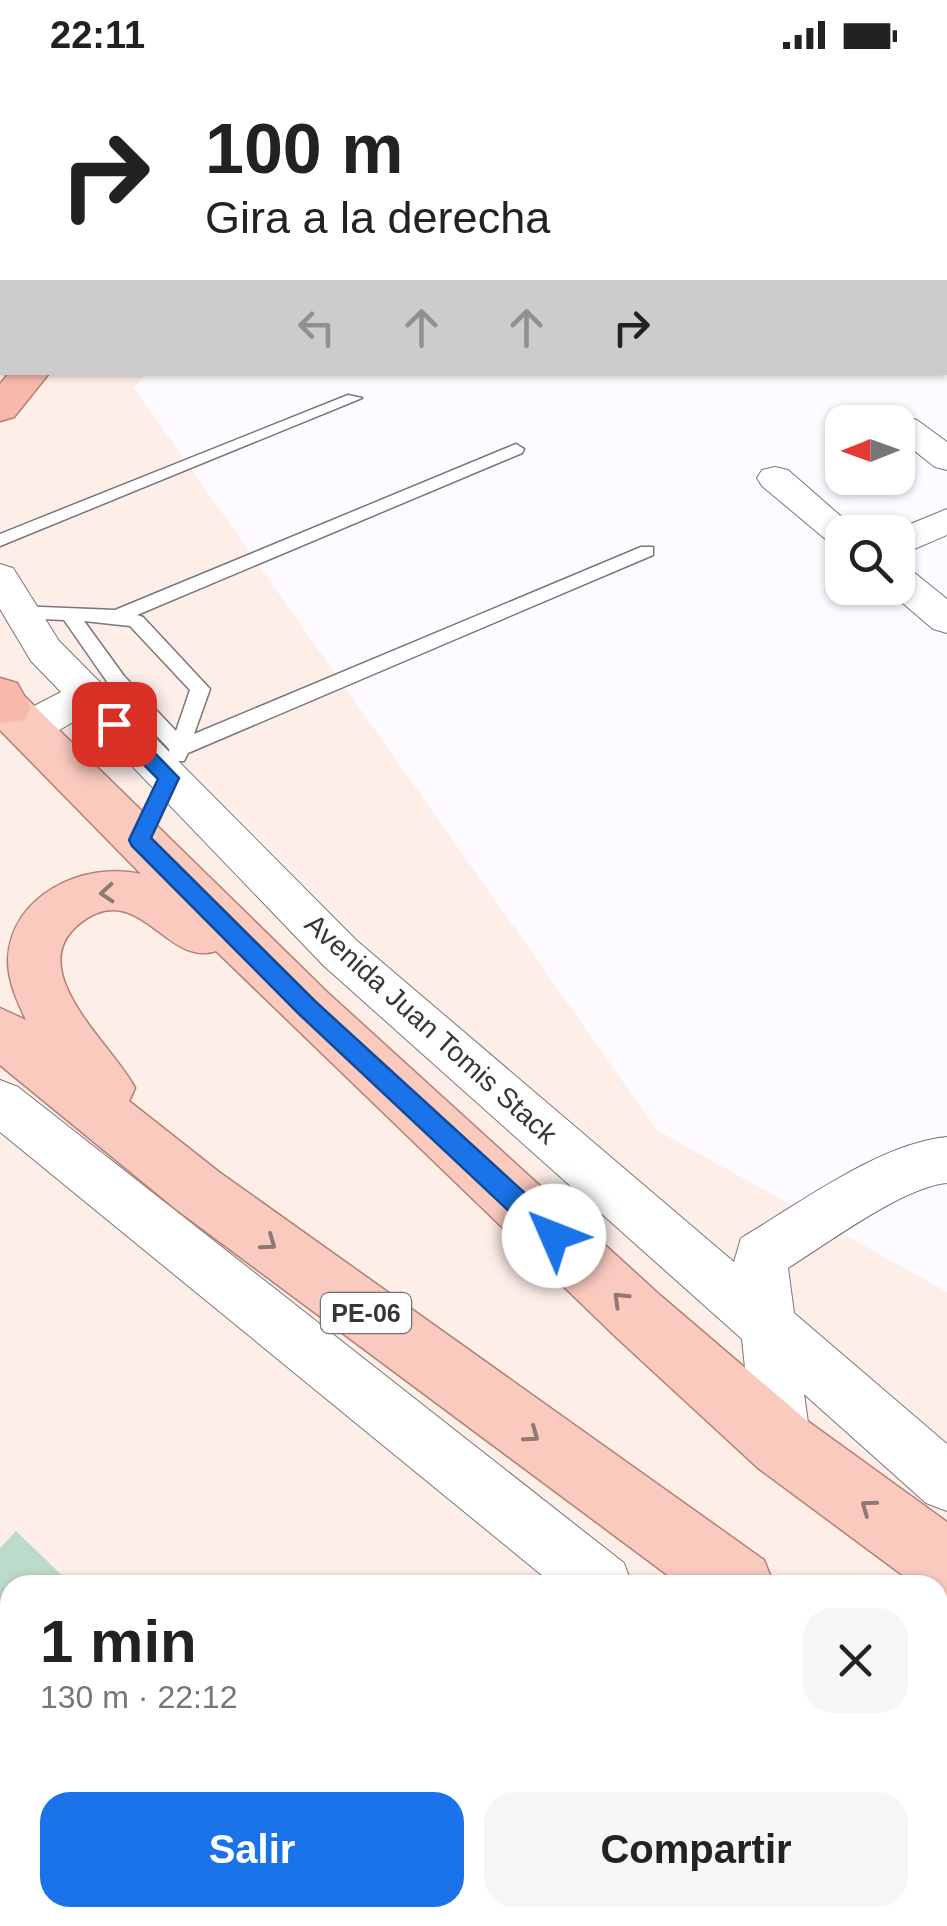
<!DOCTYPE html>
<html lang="es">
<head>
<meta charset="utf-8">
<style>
  :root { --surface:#fff; --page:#f6f6f6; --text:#222; --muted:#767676; --accent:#1a73e8 }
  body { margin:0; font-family:Helvetica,sans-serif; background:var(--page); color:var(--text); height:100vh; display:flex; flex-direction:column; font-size:38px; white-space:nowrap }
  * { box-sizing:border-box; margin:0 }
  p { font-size:32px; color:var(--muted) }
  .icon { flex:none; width:55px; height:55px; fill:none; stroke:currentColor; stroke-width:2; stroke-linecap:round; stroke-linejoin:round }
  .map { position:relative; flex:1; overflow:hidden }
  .sheet { position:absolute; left:0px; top:1505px; width:948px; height:352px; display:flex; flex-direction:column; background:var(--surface); border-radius:30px 30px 0 0; box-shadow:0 2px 8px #0004 }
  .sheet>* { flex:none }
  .hud { position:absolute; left:0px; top:0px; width:948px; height:305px; box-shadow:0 2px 8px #0004; background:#fff; color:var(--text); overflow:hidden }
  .needle { width:65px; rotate:269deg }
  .tools { position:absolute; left:825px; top:335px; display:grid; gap:20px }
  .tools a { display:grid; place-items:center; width:90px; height:90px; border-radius:20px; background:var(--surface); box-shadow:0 2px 8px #0004; font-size:50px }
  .pin { position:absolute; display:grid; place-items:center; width:85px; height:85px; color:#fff; margin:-42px; border-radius:20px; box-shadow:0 5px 15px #0006 }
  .me { position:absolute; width:110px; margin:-55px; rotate:314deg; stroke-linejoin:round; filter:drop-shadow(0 0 8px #0008) }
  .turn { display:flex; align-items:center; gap:35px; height:210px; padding:0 40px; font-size:45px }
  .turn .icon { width:130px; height:130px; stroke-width:2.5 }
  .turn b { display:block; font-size:70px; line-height:85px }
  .lanes { display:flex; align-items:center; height:95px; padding:0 40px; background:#0003; justify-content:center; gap:50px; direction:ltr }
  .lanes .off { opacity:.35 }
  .round { display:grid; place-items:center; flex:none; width:105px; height:105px; border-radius:30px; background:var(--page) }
  .overview { display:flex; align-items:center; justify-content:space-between; height:170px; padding:0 40px }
  h1 { font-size:60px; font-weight:800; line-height:75px }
  .primary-button { display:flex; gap:20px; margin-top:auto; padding:20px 40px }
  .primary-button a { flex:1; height:115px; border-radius:30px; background:var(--accent); color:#fff; font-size:40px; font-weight:800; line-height:115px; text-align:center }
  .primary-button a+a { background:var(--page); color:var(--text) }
  .status { display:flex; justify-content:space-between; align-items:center; height:70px; padding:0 50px; background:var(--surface); direction:ltr }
  .status svg { height:28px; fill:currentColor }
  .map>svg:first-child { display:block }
</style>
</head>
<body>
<div class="status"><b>22:11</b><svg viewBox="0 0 49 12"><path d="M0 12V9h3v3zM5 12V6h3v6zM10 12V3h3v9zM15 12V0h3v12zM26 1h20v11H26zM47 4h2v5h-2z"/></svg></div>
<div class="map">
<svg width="947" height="1856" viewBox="0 0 947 1856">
  <rect width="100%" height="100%" fill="#fdfbff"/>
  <!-- industrial -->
  <path fill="#fdeee8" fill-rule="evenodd" d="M0,0L316,2H2V302L147,303L134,318L657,1060L947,1222V1856H0ZM10,1515H938V1848H10Z"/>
  <!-- green -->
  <path fill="#bddbcb" d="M16,1461L72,1515H10V1729L0,1718V1478Z
    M0,1733L10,1744V1848H72L65,1856H0Z"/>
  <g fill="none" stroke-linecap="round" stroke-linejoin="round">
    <defs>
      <path id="service" d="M348,325L362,328L0,476V464Z
        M516,374L524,379L522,383L137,545L143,547L210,619L194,664L641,477H653V485L188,683L184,691H170L169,679L110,616L64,550L18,548L9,542L18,536L115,540ZM84,551L130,556L190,620L176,661L124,606Z"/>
      <path id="minor" d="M905,347L917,350L947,372V400L935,397L898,368V352H891Z
        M775,397L788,400L859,462H842V476L829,472L762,416L757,408L762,400Z
        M947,439V465L898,486V462H891Z
        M0,494L13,498L59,571L356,870L734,1192L741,1168C799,1134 880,1073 947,1067V1113C903,1117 828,1173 788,1198L794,1243L947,1374V1441L926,1433L804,1324L811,1374L802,1394L782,1403L762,1394L753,1374L742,1269L324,896L84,646C61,658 40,676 13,669L7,658L13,647L61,622L31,591L0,539Z
        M898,496L911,500L947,529V563L933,559L885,518H898Z
        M0,1010L18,1017L624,1493L632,1515H554L0,1062Z
        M938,1766L947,1770V1846L938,1842Z"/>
      <path id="primary" d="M0,614L17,619L328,923L661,1226L806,1350L947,1452V1530L938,1526V1515H916L758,1398L617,1268L216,881C166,898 138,806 79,854C21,901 115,977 135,1018L129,1031L219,1102L764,1490L774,1515H681L177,1140L0,995V938L26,950C17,931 8,912 8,890C10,825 84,791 141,804L0,660Z
        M938,1627L947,1630V1768L938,1764Z"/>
      <path id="trunk" d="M0,0H14L16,2H2V13Z
        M0,152H2V173H0Z
        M10,302H50L14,347L0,351V314Z
        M0,608L17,613L31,638L24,650L0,653Z"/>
    </defs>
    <!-- service casing -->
    <use href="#service" stroke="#79767c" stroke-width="3"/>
    <!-- minor casing -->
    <use href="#minor" stroke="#79767c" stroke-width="2"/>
    <!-- primary casing -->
    <use href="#primary" stroke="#b37f74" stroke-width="3"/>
    <!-- trunk casing -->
    <use href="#trunk" stroke="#b37f74" stroke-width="3"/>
    <!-- service -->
    <use href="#service" fill="#fff" fill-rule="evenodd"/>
    <!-- minor -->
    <use href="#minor" fill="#fff" fill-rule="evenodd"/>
    <!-- primary -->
    <use href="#primary" fill="#facabf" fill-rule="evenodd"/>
    <!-- trunk -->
    <use href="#trunk" fill="#f8b8aa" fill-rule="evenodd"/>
  </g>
  <!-- one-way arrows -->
  <defs><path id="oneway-chevron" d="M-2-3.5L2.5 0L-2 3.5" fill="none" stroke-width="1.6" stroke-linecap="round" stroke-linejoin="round" transform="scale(2.5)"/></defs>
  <g stroke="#8f7975">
    <use href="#oneway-chevron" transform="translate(107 823) rotate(176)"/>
    <use href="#oneway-chevron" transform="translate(269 1173) rotate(36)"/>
    <use href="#oneway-chevron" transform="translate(620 1229) rotate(-136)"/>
    <use href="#oneway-chevron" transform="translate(532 1365) rotate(36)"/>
    <use href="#oneway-chevron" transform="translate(868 1437) rotate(-144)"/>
  </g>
  <!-- route -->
  <path fill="#1a73e8" stroke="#114b97" stroke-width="2.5" d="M114,646L121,648L179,708L151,768L316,932L563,1158L567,1166L563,1175L554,1178L545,1175L300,945L132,776L129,770L158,709L108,659L105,654Z"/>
  <g text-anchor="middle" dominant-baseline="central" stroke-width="10" stroke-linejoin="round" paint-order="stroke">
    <!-- shield labels -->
    <rect fill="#fff" stroke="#737274" stroke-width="2.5" x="321" y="1223" width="90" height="40" rx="8"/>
    <g font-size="25" font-weight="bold" fill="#373639">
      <text x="366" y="1243">PE-06</text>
    </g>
    <!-- street labels -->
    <g font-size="28" fill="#373639" stroke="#fff">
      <text transform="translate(431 959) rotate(42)">Avenida Juan Tomis Stack</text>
    </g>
  </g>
</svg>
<div class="tools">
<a><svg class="needle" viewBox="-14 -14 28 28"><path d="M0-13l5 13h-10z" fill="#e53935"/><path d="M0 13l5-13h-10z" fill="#767676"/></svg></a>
<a><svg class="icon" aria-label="search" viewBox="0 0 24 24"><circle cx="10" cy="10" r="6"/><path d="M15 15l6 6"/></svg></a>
</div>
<div class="pin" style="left:114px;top:654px;background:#d93025"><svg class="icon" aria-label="arrive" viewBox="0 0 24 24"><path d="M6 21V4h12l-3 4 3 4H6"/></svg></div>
<svg class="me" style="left:554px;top:1166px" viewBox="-20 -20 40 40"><circle r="19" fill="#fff"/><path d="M0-13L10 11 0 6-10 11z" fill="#1a73e8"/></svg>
<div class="hud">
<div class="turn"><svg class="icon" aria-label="right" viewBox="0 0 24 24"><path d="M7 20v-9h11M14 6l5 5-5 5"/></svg><div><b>100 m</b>Gira a la derecha</div></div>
<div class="lanes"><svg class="icon off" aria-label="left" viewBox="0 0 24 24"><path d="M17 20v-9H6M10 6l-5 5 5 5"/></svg><svg class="icon off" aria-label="ahead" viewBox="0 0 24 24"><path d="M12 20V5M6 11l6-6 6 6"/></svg><svg class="icon off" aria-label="ahead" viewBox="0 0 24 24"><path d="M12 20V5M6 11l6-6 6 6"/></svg><svg class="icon" aria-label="right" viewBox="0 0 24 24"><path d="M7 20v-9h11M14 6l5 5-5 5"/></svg></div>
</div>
<section class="sheet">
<div class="overview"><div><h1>1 min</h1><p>130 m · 22:12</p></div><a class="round"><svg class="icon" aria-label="close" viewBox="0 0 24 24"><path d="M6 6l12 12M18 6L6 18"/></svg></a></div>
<div class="primary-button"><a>Salir</a><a>Compartir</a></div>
</section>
</div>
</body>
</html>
